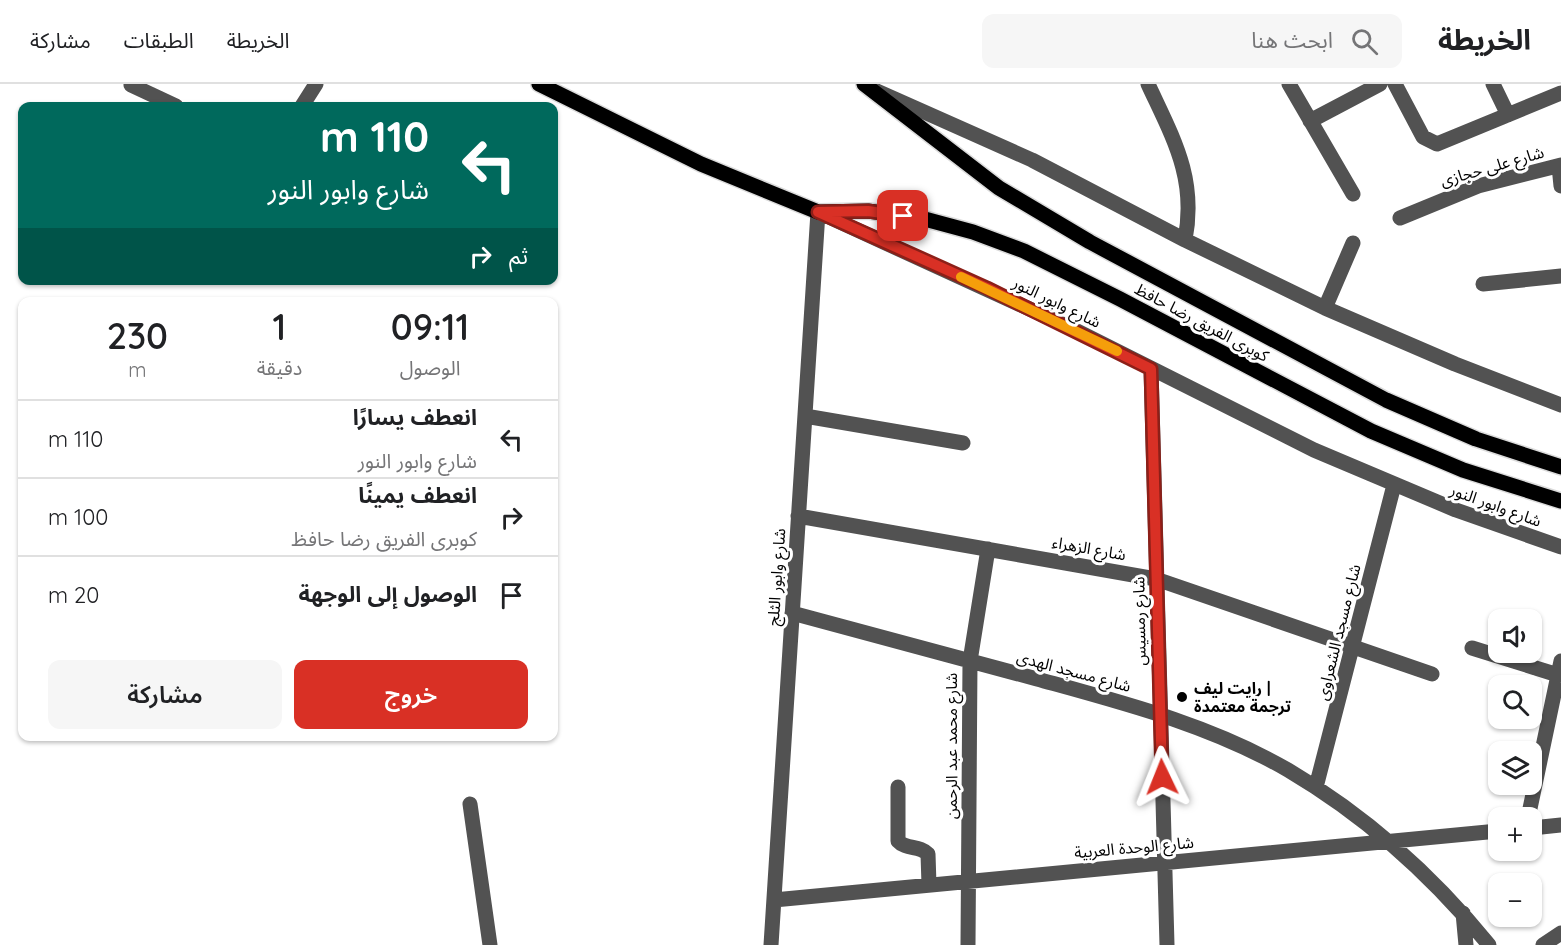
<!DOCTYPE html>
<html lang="ar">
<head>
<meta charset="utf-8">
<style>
  :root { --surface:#fff; --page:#f6f6f6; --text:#202124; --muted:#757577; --line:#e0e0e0; --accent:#d93025 }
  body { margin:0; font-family:Quicksand,"Noto Sans Arabic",sans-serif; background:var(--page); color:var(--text); direction:rtl; height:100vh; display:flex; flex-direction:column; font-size:22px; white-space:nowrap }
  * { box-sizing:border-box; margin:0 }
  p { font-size:20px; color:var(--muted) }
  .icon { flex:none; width:33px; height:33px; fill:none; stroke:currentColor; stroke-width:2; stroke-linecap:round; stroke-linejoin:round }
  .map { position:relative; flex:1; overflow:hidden; direction:ltr }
  .details { position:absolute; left:18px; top:213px; width:540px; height:444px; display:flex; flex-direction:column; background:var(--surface); border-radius:12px; box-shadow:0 2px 4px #0004; direction:rtl }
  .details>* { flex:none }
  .guide { position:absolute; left:18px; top:18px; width:540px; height:183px; border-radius:12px; box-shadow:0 2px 4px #0004; direction:rtl; background:#00695c; color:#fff; overflow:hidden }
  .tools { position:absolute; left:1488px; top:525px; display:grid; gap:12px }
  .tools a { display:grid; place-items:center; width:54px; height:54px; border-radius:12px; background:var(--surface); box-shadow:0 2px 4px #0004; font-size:30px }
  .pin { position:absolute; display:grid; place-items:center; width:51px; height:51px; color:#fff; margin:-26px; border-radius:12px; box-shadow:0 3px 9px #0006 }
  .me { position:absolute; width:66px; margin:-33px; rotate:358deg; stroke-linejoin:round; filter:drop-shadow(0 0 4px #0008) }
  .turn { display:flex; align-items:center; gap:21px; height:126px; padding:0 30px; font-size:27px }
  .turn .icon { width:78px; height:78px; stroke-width:2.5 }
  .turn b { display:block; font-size:42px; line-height:51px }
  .then { display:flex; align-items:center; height:57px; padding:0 30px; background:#0003; gap:12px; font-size:22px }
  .eta { display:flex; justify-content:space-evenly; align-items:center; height:102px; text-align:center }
  .eta b { font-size:36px; font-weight:600; line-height:42px }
  .button { display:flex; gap:12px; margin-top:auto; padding:12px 30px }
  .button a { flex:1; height:69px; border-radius:12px; background:var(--accent); color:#fff; font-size:24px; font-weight:600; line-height:69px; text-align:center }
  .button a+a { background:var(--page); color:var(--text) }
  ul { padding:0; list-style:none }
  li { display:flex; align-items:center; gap:18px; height:78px; padding:0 30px; border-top:2px solid var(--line) }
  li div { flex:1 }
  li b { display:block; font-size:22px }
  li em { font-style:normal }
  header { display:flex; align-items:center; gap:36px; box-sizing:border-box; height:84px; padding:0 30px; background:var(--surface); border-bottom:2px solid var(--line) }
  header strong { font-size:28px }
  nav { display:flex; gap:33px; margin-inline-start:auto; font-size:21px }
  .search { width:420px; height:54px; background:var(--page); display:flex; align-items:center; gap:15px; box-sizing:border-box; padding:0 21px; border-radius:12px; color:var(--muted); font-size:22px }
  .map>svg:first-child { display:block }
</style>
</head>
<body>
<header>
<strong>الخريطة</strong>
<div class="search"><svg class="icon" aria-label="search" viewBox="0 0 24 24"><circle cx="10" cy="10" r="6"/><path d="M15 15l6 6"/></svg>ابحث هنا</div>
<nav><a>الخريطة</a><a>الطبقات</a><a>مشاركة</a></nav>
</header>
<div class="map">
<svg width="1561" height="861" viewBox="0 0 1561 861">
  <rect width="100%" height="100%" fill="#fff"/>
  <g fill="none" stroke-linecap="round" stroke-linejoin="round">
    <defs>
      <path id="major" d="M539,0L701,80L818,128L868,127L921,134L973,148L1024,167L1120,215L1371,347L1463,386L1561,417
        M864,0L999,104L1090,158L1386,316L1476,355L1561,383"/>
    </defs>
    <!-- major casing -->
    <use href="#major" stroke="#dbdbdb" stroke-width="18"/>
    <!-- minor -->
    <path stroke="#525252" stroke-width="15" d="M1148,0C1173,54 1197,94 1185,156
      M1289,0L1353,110
      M1395,0L1423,53L1437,60L1561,9
      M1493,0L1508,31
      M131,1L176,22
      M877,7L1032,76L1185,156L1325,224L1455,280L1561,321
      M302,22L316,0
      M1310,37L1380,0
      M1559,82L1561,102
      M1400,134L1478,102L1561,81
      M1483,200L1561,192
      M1325,224L1353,159
      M1151,285L1167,861
      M805,332L963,359
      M798,432L1156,495L1432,590
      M792,529C874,551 956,573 1037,595C1124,619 1210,641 1288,686C1366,732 1432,791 1489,861
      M1472,564L1558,591
      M898,703V757C906,766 920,761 928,770L929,801
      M1316,703L1394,401
      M470,720L490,861
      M1528,734L1561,577
      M1532,744L1561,741
      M774,816L1498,747
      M1463,829L1466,861
      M771,861L818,128L1073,245L1314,366L1456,426L1561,463
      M968,861L970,577L988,465
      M1543,861L1561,849"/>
    <!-- major -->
    <use href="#major" stroke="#000" stroke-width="15"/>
  </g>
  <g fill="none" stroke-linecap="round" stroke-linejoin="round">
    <defs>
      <path id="route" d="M903,132L868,127L818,128L987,204L1151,285L1162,693"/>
    </defs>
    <!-- route casing -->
    <use href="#route" stroke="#8d1f18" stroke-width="15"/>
    <!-- route -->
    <use href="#route" stroke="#d93025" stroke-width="10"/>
    <!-- slow -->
    <path stroke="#f59e0b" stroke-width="10" d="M961,193L1117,267"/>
  </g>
  <!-- markers -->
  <circle fill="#000" stroke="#fff" stroke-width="2" cx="1182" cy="613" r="6"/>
  <g text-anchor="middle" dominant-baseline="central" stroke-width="6" stroke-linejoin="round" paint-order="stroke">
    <!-- street labels -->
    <g font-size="16" fill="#000" stroke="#fff">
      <text transform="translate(1492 82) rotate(-16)">شارع على حجازى</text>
      <text transform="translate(1057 218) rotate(26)">شارع وابور النور</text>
      <text transform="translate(1202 238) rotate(28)">كوبرى الفريق رضا حافظ</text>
      <text transform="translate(1496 421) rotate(20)">شارع وابور النور</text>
      <text transform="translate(1089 464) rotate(10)">شارع الزهراء</text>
      <text transform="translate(776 493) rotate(-86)">شارع وابور الثلج</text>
      <text transform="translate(1139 537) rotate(-91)">شارع رمسيس</text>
      <text transform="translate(1338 548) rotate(-76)">شارع مسجد الشعراوى</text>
      <text transform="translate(1074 587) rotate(15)">شارع مسجد الهدى</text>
      <text transform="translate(951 662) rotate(-90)">شارع محمد عبد الرحمن</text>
      <text transform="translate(1134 763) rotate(-5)">شارع الوحدة العربية</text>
    </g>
    <!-- poi labels -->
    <g font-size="16" font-weight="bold" fill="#000" stroke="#fff" text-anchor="start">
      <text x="1194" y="604">رايت ليف |<tspan x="1194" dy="18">ترجمة معتمدة</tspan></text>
    </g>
  </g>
</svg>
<div class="tools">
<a><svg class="icon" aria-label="sound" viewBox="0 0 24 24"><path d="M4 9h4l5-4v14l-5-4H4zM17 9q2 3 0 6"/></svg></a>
<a><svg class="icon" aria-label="search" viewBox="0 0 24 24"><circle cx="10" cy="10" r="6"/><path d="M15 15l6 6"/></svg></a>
<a><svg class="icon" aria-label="layers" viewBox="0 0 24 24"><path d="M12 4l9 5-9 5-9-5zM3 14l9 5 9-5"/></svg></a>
<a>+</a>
<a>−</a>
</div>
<div class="pin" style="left:903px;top:132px;background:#d93025"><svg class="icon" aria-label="arrive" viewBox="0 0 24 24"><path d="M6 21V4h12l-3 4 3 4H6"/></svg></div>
<svg class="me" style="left:1162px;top:693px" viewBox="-20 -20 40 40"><path d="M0-17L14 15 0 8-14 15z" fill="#d93025" stroke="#fff" stroke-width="4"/></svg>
<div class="guide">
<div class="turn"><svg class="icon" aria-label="left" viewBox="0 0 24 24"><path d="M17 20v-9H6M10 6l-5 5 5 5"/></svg><div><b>110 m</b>شارع وابور النور</div></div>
<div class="then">ثم<svg class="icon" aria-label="right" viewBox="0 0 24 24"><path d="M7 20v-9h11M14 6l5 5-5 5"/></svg></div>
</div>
<section class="details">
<div class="eta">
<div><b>09:11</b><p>الوصول</p></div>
<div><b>1</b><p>دقيقة</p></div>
<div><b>230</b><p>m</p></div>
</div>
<ul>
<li><svg class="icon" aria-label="left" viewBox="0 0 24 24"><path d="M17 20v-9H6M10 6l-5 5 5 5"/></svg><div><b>انعطف يسارًا</b><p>شارع وابور النور</p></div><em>110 m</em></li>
<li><svg class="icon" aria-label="right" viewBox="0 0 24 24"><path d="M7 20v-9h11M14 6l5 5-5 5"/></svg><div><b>انعطف يمينًا</b><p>كوبرى الفريق رضا حافظ</p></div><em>100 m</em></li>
<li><svg class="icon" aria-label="arrive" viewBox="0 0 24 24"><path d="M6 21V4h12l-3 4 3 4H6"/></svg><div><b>الوصول إلى الوجهة</b></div><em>20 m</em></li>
</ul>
<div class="button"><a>خروج</a><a>مشاركة</a></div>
</section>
</div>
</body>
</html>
